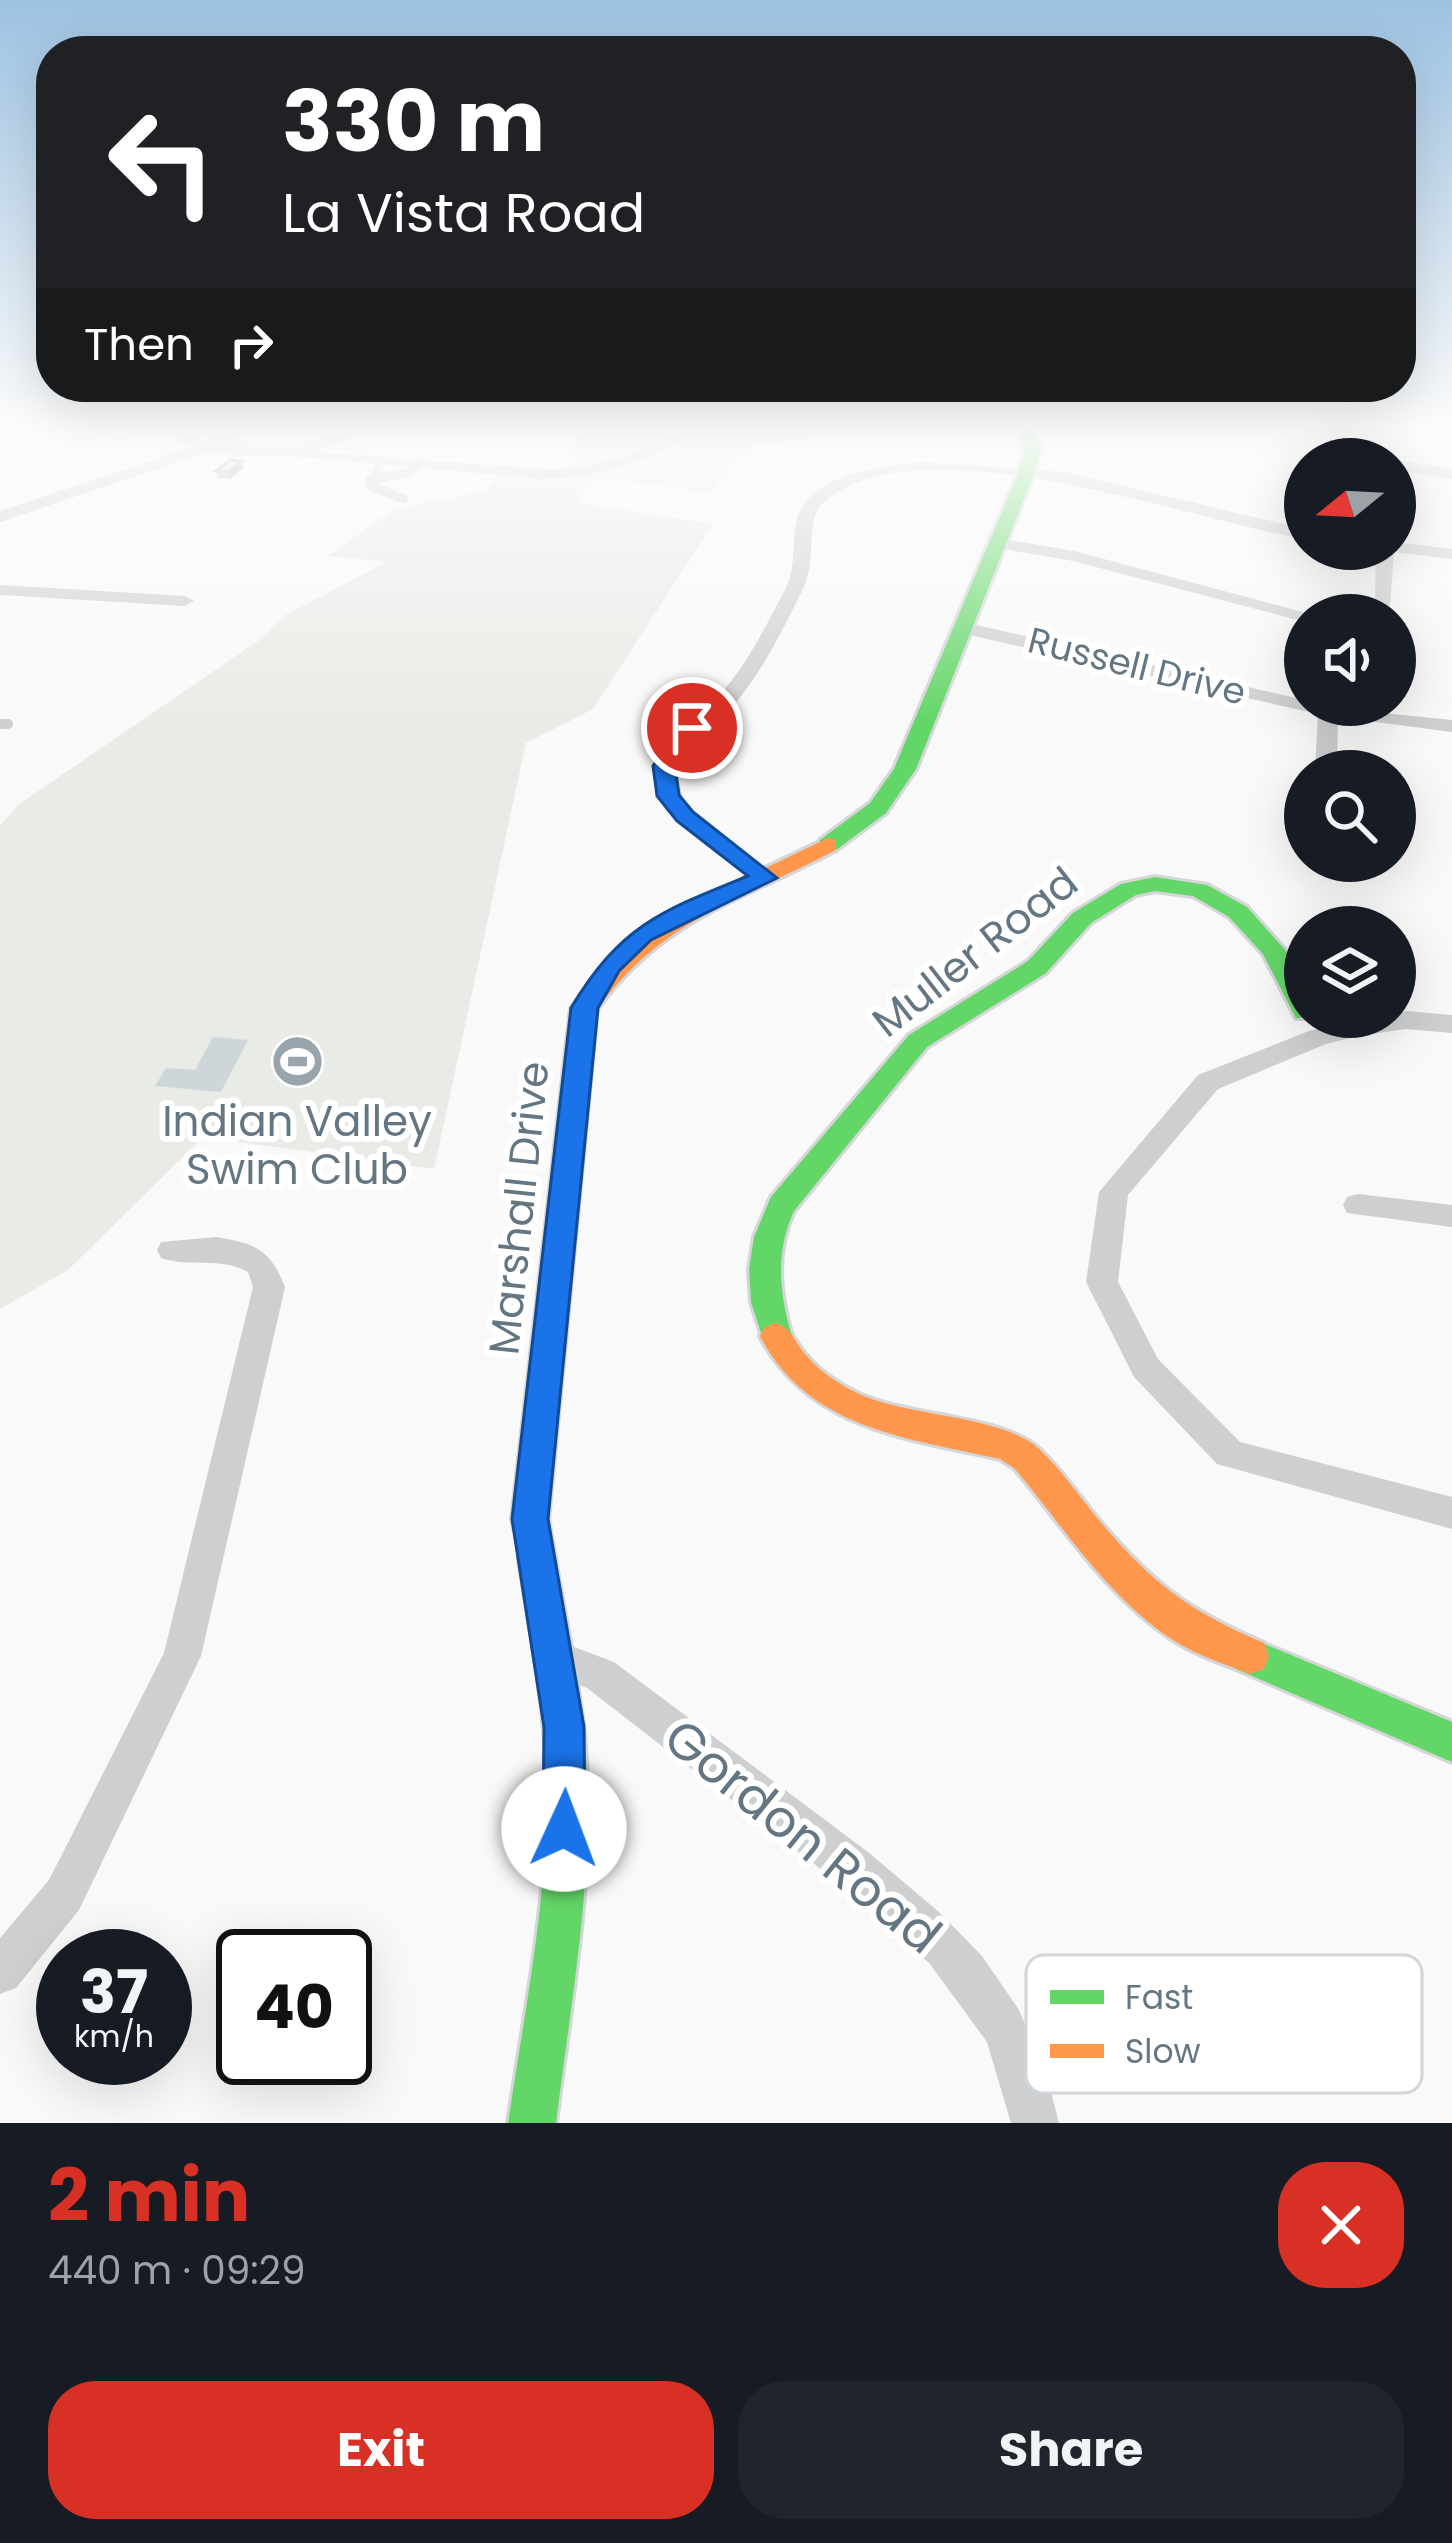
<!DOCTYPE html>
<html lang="en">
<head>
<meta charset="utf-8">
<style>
  :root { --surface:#171b24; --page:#20242c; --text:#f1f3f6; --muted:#9ea1a6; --accent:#d93025 }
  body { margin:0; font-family:Poppins,sans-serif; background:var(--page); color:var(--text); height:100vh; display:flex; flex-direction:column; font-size:45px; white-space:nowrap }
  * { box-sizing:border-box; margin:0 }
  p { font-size:39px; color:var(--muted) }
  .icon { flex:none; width:66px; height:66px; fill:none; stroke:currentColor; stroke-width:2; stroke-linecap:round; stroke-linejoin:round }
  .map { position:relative; height:2123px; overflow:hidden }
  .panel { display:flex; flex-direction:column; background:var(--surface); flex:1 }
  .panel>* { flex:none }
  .top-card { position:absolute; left:36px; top:36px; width:1380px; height:366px; border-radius:48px; box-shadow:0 12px 48px #0002; background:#202124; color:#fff; overflow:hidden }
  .needle { width:78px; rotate:252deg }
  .tools { position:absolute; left:1284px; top:438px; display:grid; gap:24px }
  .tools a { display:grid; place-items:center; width:132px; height:132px; border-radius:50%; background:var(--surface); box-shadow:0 12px 48px #0002; font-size:60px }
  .speed { position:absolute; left:36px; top:1929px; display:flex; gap:24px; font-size:60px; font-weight:700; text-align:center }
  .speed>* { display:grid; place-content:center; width:156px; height:156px; border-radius:50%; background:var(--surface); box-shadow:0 12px 48px #0002; line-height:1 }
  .speed small { font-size:30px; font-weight:400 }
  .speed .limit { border:6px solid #111; border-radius:18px; background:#fff; color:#111 }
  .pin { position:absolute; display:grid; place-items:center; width:102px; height:102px; color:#fff; margin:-51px; border:6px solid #fff; border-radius:50%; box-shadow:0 3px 12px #0007 }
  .me { position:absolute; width:132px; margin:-66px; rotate:2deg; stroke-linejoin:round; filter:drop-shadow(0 0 9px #0008) }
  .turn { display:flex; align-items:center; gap:42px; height:252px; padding:0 48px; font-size:54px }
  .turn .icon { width:156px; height:156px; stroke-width:2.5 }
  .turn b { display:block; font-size:84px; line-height:102px }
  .then { display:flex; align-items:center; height:114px; padding:0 48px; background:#0003; gap:24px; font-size:45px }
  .round { display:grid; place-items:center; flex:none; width:126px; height:126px; border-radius:48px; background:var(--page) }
  .head { display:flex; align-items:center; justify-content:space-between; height:204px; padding:0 48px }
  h1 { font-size:72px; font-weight:700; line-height:90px; color:var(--accent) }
  .cta { display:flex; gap:24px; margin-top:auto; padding:24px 48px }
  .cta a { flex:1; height:138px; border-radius:48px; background:var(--accent); color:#fff; font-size:48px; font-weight:700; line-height:138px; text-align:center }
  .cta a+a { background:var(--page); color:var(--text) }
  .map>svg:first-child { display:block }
</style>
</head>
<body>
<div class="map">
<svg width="1452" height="2123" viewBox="0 0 1452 2123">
  <rect width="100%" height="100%" fill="#f9f9f9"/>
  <!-- green -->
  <path fill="#e8ebe6" d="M579,425H902L752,446L708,493L601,477L574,502L713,524L593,709L526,743L434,1169L203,1137L68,1270L0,1309V826L18,805L258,641L286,615L386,562L327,556L396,508L486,491L505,470L569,471Z"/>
  <!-- water -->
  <path fill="#ced6d9" d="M213,1037L248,1040L221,1092L155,1086L166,1068L195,1070Z"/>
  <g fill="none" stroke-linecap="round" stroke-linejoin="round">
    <defs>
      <path id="fast" d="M1019,425H1033L1041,450L1033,476L916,769L886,813L836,850H820V840L870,803L894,769L1017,476L1025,450Z
        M1155,877L1207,885L1247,907L1286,951L1305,987V1017L1314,1018H1296L1263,954L1229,917L1193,896L1155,891L1136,895L1091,923L1046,973L927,1047L794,1211C775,1252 779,1293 792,1336L787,1345L776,1349L765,1345L751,1302L749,1269L754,1237L771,1197L909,1035L1028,961L1073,913L1121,884Z
        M537,1543L550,1547L555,1559C567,1631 584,1703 587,1777C592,1892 570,2008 556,2123H508C525,2009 549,1893 547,1777C545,1704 530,1631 519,1559L524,1547Z
        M1250,1638L1452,1722V1762L1236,1669L1231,1656L1236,1643Z"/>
      <path id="slow" d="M828,838L836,840V850C741,900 664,918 597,1009L548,1519L555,1559L550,1571L537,1575L524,1571L512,1519L571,1008L601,968L657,920Z
        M776,1323C793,1329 795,1343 806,1355C819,1371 839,1384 857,1393C907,1417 1003,1415 1039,1449C1061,1469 1079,1496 1098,1519C1152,1583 1187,1610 1264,1643L1269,1656L1264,1669L1250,1674C1224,1664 1196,1655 1173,1640C1107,1597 1064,1527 1014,1468L1000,1459C907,1438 808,1429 760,1336L765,1327Z"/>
    </defs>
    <!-- fast casing -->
    <use href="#fast" stroke="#d5d6d7" stroke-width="6"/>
    <!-- slow casing -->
    <use href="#slow" stroke="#d5d6d7" stroke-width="6"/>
    <!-- lane-far1 -->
    <path stroke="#cecfd0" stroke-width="9" d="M382,460L370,486L404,499
      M543,474C593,474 654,457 694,425
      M370,480L409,472L421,462"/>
    <!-- lane -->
    <path stroke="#cecfd0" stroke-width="10" d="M0,724H8"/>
    <!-- street -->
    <path fill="#cecfd0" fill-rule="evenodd" d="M163,425H179L201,442L238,425H256L220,445L298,448L352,425H371L315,452L543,469L551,474L543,479L301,457L201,454L0,522V511L189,448Z
      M1021,425H1119L1112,429L1027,431Z
      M1308,425H1326L1387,459H1367Z
      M1395,460L1452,469V479L1395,470Z
      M924,462L1064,472L1305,529V539C1192,521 918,418 823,503C804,520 818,559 803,589C783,629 762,673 732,707C713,727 690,742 675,766L684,803L777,878L773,883H757L666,811L653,766C673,737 700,719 722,692C748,663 766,625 785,590C802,556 784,520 811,496C841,469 886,466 924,462Z
      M998,538L1074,551L1314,615H1305V622L1073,561L992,547V539Z
      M1395,542L1452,549V559L1394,552L1390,606L1370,615H1345L1375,599L1376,549H1395Z
      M0,585L185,596L194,601L185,606L0,595Z
      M963,622L1305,700V705L1452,720V732L1338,717L1337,771H1315L1318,714L956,632L954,628Z
      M1406,1011L1452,1015V1033L1406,1029L1358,1036L1326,1044L1218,1089L1128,1195L1118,1282L1158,1359L1240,1442L1452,1497V1529L1217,1464L1134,1377L1086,1282L1099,1192L1198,1075L1309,1031Z
      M1358,1194L1452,1205V1227L1347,1213L1343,1205L1347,1197Z
      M217,1237C256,1244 270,1249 285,1287L201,1656L79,1910L16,1988L0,1994V1938L49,1880L164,1653L253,1287L248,1272C219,1256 191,1268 161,1258L157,1250L161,1242Z
      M553,1639L614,1662L868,1852L939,1912L982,1956L1019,2010L1046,2073L1059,2123H1011L987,2042L930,1964L862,1901L587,1688L539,1670L534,1657L539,1644Z"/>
    <!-- fast -->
    <use href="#fast" fill="#63d668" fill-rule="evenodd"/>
    <!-- slow -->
    <use href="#slow" fill="#ff974d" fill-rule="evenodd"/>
  </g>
  <!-- wall -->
  <path fill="#b3b5b5" d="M243,468L230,479L218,478L216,471Z"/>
  <!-- shaded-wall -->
  <path fill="#929394" d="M242,461L243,468L230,479L229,472Z"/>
  <!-- building -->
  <path fill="#d0d2d3" stroke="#929394" stroke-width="3" d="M230,460L242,461L229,472L216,471Z"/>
  <!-- sky -->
  <linearGradient id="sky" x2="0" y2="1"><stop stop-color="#9dc2e2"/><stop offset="0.59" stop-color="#fcfcfc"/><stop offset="1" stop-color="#fcfcfc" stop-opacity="0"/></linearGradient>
  <rect width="1452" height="722" fill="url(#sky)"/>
  <!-- route -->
  <path fill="#1a73e8" stroke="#114b97" stroke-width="3" d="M692,721L702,728L675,767L679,795L693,812L777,878L651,940L619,971L598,1008L548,1519L584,1727L585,1829L579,1844L564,1850L549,1844L543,1829L544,1727L512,1519L571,1008C621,925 661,911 748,876L677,821L657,796L653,766L684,723Z"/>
  <!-- icons -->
  <defs>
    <symbol id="stadium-disc" viewBox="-11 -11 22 22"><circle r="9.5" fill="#99a4ac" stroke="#fff"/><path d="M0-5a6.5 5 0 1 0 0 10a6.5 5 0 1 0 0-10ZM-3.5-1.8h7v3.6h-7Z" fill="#fff"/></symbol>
  </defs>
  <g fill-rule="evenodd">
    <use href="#stadium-disc" x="268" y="1032" width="59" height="59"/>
  </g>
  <g text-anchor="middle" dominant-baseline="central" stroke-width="12" stroke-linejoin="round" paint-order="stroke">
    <!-- far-street labels -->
    <g font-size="36" fill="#657683" stroke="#fff">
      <text transform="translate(1137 666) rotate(14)">Russell Drive</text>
    </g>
    <!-- street labels -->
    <g font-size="42" fill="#657683" stroke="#fff">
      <text transform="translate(975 952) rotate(-38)">Muller Road</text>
      <text transform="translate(519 1208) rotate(-84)">Marshall Drive</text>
    </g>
    <!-- poi labels -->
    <g font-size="42" fill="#657683" stroke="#fff">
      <text x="297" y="1121">Indian Valley<tspan x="297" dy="48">Swim Club</tspan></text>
    </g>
    <!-- near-street labels -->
    <g font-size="51" fill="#657683" stroke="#fff">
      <text transform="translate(803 1836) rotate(39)">Gordon Road</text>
    </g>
  </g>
  <!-- legend -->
  <rect x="1026" y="1955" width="396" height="138" rx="18" fill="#fff" stroke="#d1d6da" stroke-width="3"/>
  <rect x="1050" y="1990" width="54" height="14" fill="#63d668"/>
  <rect x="1050" y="2044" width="54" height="14" fill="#ff974d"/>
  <g font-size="33" fill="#657683">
    <text x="1125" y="2009">Fast</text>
    <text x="1125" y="2063">Slow</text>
  </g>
</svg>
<div class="tools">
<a><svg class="needle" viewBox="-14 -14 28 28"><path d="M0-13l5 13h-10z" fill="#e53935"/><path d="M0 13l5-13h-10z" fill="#9ea1a6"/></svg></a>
<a><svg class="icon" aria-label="sound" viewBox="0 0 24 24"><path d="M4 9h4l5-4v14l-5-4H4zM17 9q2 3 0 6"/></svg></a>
<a><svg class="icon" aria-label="search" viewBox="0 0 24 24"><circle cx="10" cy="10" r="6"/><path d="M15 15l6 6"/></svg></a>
<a><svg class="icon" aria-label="layers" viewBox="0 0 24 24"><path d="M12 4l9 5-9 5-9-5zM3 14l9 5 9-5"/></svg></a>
</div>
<div class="speed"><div>37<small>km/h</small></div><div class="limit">40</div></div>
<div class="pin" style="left:692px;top:728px;background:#d93025"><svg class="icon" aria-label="arrive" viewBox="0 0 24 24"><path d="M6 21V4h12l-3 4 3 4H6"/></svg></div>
<svg class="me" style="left:564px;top:1829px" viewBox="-20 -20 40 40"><circle r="19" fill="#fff"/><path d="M0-13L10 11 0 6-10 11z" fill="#1a73e8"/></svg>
<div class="top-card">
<div class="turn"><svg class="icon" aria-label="left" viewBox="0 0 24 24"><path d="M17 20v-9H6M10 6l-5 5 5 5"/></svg><div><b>330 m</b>La Vista Road</div></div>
<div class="then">Then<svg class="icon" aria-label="right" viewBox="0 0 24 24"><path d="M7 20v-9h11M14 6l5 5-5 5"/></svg></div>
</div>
</div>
<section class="panel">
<div class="head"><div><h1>2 min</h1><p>440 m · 09:29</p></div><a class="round" style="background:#d93025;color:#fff"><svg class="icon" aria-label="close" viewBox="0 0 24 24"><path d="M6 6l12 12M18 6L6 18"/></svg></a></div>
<div class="cta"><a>Exit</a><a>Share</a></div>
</section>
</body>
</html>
